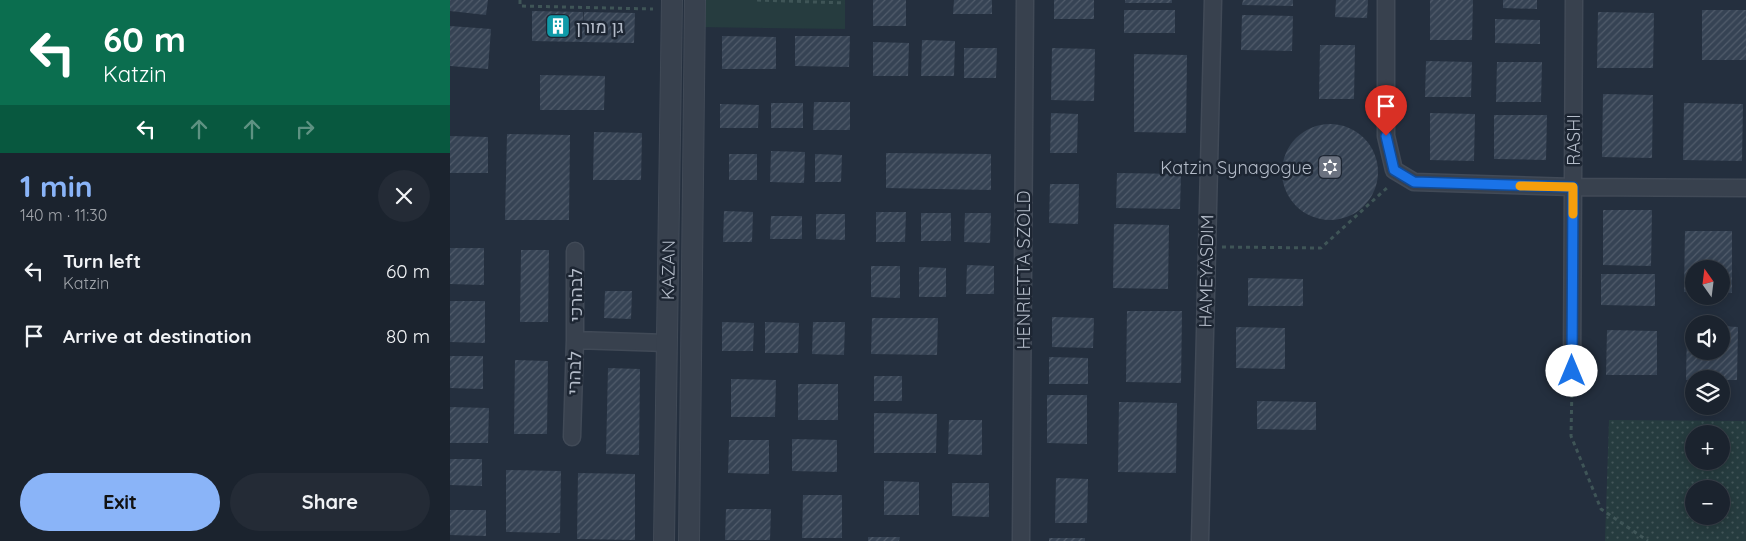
<!DOCTYPE html>
<html lang="en">
<head>
<meta charset="utf-8">
<style>
  :root { --surface:#1b232e; --page:#242b36; --text:#f1f3f6; --muted:#a0a4aa; --line:#39404a; --accent:#8ab4f8 }
  body { margin:0; font-family:Quicksand,Heebo,sans-serif; background:var(--page); color:var(--text); height:100vh; display:flex; flex-direction:column; font-size:19px; white-space:nowrap }
  * { box-sizing:border-box; margin:0 }
  p { font-size:16px; color:var(--muted) }
  .icon { flex:none; width:28px; height:28px; fill:none; stroke:currentColor; stroke-width:2; stroke-linecap:round; stroke-linejoin:round }
  .map { position:relative; flex:1; overflow:hidden }
  .panel { display:flex; flex-direction:column; background:var(--surface); width:450px }
  .panel>* { flex:none }
  .top-card { background:#0b6e4f; color:#fff; overflow:hidden }
  .needle { width:32px; rotate:346deg }
  .buttons { position:absolute; left:1235px; top:260px; display:grid; gap:10px }
  .buttons a { display:grid; place-items:center; width:45px; height:45px; border-radius:50%; background:var(--surface); box-shadow:0 2px 12px #0003,0 0 0 1px var(--line); font-size:25px }
  .pin { position:absolute; display:grid; place-items:center; width:42px; height:42px; color:#fff; margin:-51px -21px; border-radius:50% 50% 50% 0; rotate:-45deg; box-shadow:0 0 5px #0007 }
  .pin .icon { rotate:45deg }
  .me { position:absolute; width:55px; margin:-28px; rotate:0deg; stroke-linejoin:round; filter:drop-shadow(0 0 4px #0008) }
  .turn { display:flex; align-items:center; gap:18px; height:105px; padding:0 20px; font-size:22px }
  .turn .icon { width:65px; height:65px; stroke-width:2.5 }
  .turn b { display:block; font-size:35px; line-height:42px }
  .lanes { display:flex; align-items:center; height:48px; padding:0 20px; background:#0003; justify-content:center; gap:25px; direction:ltr }
  .lanes .off { opacity:.35 }
  .round { display:grid; place-items:center; flex:none; width:52px; height:52px; border-radius:26px; background:var(--page) }
  .head { display:flex; align-items:center; justify-content:space-between; height:85px; padding:0 20px }
  h1 { font-size:30px; font-weight:800; line-height:38px; color:var(--accent) }
  .primary-button { display:flex; gap:10px; margin-top:auto; padding:10px 20px }
  .primary-button a { flex:1; height:58px; border-radius:30px; background:var(--accent); color:#111; font-size:20px; font-weight:800; line-height:58px; text-align:center }
  .primary-button a+a { background:var(--page); color:var(--text) }
  ul { padding:0; list-style:none }
  li { display:flex; align-items:center; gap:15px; height:65px; padding:0 20px }
  li div { flex:1 }
  li b { display:block; font-size:19px }
  li em { font-style:normal }
  main { display:flex; flex:1; min-height:0 }
  .map>svg:first-child { display:block }
</style>
</head>
<body>
<main>
<section class="panel">
<div class="top-card">
<div class="turn"><svg class="icon" aria-label="left" viewBox="0 0 24 24"><path d="M17 20v-9H6M10 6l-5 5 5 5"/></svg><div><b>60 m</b>Katzin</div></div>
<div class="lanes"><svg class="icon" aria-label="left" viewBox="0 0 24 24"><path d="M17 20v-9H6M10 6l-5 5 5 5"/></svg><svg class="icon off" aria-label="ahead" viewBox="0 0 24 24"><path d="M12 20V5M6 11l6-6 6 6"/></svg><svg class="icon off" aria-label="ahead" viewBox="0 0 24 24"><path d="M12 20V5M6 11l6-6 6 6"/></svg><svg class="icon off" aria-label="right" viewBox="0 0 24 24"><path d="M7 20v-9h11M14 6l5 5-5 5"/></svg></div>
</div>
<div class="head"><div><h1>1 min</h1><p>140 m · 11:30</p></div><a class="round"><svg class="icon" aria-label="close" viewBox="0 0 24 24"><path d="M6 6l12 12M18 6L6 18"/></svg></a></div>
<ul>
<li><svg class="icon" aria-label="left" viewBox="0 0 24 24"><path d="M17 20v-9H6M10 6l-5 5 5 5"/></svg><div><b>Turn left</b><p>Katzin</p></div><em>60 m</em></li>
<li><svg class="icon" aria-label="arrive" viewBox="0 0 24 24"><path d="M6 21V4h12l-3 4 3 4H6"/></svg><div><b>Arrive at destination</b></div><em>80 m</em></li>
</ul>
<div class="primary-button"><a>Exit</a><a>Share</a></div>
</section>
<div class="map">
<svg width="1296" height="541" viewBox="0 0 1296 541">
  <defs>
    <pattern id="grass-dots" width="8" height="8" patternUnits="userSpaceOnUse" patternTransform="scale(1.25)"><rect width="8" height="8" fill="#263c3f"/><path d="M2 2h.1M6 6h.1" fill="none" stroke="#435659" stroke-width="1.8" stroke-linecap="round"/></pattern>
    <pattern id="building-hatch" width="6" height="6" patternUnits="userSpaceOnUse" patternTransform="scale(1.25)"><rect width="6" height="6" fill="#364354"/><path d="M-1 1l2-2M0 6l6-6M5 7l2-2" fill="none" stroke="#515c6b"/></pattern>
  </defs>
  <rect width="100%" height="100%" fill="#242f3e"/>
  <!-- grass -->
  <path fill="url(#grass-dots)" fill-rule="evenodd" d="M1159,420L1296,421V541H1155ZM1244,434H1271V461H1244ZM1244,489H1271V516H1244Z"/>
  <!-- green -->
  <path fill="#263c3f" d="M245,0H395V29L245,27Z"/>
  <!-- building -->
  <path fill="url(#building-hatch)" d="M0,0H38L36,15L0,11Z
    M423,0H456V26H423Z
    M504,0H542V14H503Z
    M604,0H644V19H604Z
    M675,0H722V3H675Z
    M793,0H843V6L792,5Z
    M886,0H918L917,18L885,17Z
    M980,0H1023L1022,40H980Z
    M1053,0H1087V9L1053,8Z
    M674,10H725V33H674Z
    M1252,10H1296V60H1252Z
    M82,11L133,12V27L134,12L185,13L184,43L82,41Z
    M1148,12L1204,13L1203,68H1147Z
    M792,15L843,16L842,51L791,50Z
    M1045,19L1090,20V44L1045,43Z
    M0,26L41,29L38,69L0,66Z
    M272,36L326,37V69H272Z
    M345,36H400L399,67L345,66Z
    M472,40L505,41L504,76H471Z
    M423,42L459,43L458,76H423Z
    M870,45H905L904,99H869Z
    M514,48H547L546,78H514Z
    M602,48L645,49L644,101L601,100Z
    M684,54L737,55L736,133L684,132Z
    M976,61L1022,62L1021,97H975Z
    M1047,62H1092L1091,102H1046Z
    M90,75L155,76L154,110H90Z
    M1153,94L1203,95L1202,158L1152,157Z
    M364,102H400V130H363Z
    M321,103H353V128H321Z
    M1234,103L1293,104L1292,161L1233,160Z
    M270,104L309,105L308,128H270Z
    M601,113L628,114L627,153H600Z
    M980,113L1025,114L1024,161L980,160Z
    M1044,115H1097L1096,160L1044,159Z
    M832 172a48 48 0 1 1 96 0a48 48 0 1 1-96 0Z
    M144,132L192,133L191,180H143Z
    M57,134L120,135L119,220H55Z
    M0,136L38,137V173H0Z
    M321,151L355,152L354,183L320,182Z
    M436,153L541,154V190L436,188Z
    M279,154H307V180H279Z
    M365,154L392,155L391,182H365Z
    M667,173L731,174L730,209L666,208Z
    M600,184H629L628,224L599,223Z
    M1153,210H1202L1201,266L1153,265Z
    M274,211L303,212L302,242H273Z
    M426,212H456L455,242H426Z
    M471,213H501V241H471Z
    M515,213H541L540,243L514,242Z
    M366,214H395V240L366,239Z
    M321,216H352V239H320Z
    M664,224L719,225L718,289L663,288Z
    M1235,231H1282V293L1271,292V269H1244V292H1234Z
    M0,248H34V285L0,284Z
    M71,250H99L98,322H70Z
    M517,265L544,266V294H516Z
    M421,266H450V298L421,297Z
    M469,267L496,268V297H469Z
    M1151,274H1205V306L1151,305Z
    M798,278L853,279V306H798Z
    M155,291H182L181,319L154,318Z
    M0,301H35V343L0,342Z
    M677,311H732L731,383L676,382Z
    M602,317L644,318L643,348L602,347Z
    M422,318H488L487,355L421,354Z
    M272,322L304,323L303,351H272Z
    M315,322L349,323L348,353H315Z
    M363,322H395L394,355L362,354Z
    M1237,326H1244V351H1271V326L1288,327L1287,380H1236Z
    M786,327L835,328V369L786,368Z
    M1157,330L1207,331V375H1156Z
    M0,356H33V389L0,388Z
    M599,357L638,358V384H599Z
    M65,360L98,361L97,434H64Z
    M158,368L190,369L189,455L156,454Z
    M424,376H452V401H424Z
    M281,379L326,380L325,417H281Z
    M348,384H388V420H348Z
    M597,395H637V444L597,443Z
    M807,401L866,402V430L807,429Z
    M669,402L727,403L726,473L668,472Z
    M0,407L39,408L38,443H0Z
    M424,413L487,414L486,453H424Z
    M499,420H532V455L498,454Z
    M342,439L387,440V472L342,471Z
    M279,440H319V474L278,473Z
    M0,459H32V486L0,485Z
    M56,470L111,471L110,533L56,532Z
    M128,473L185,474V540L127,539Z
    M606,478L638,479L637,523H605Z
    M434,481L469,482V515H434Z
    M502,483H539V517L502,516Z
    M353,495H392V538H352Z
    M276,509H321L320,540H275Z
    M0,510H36V536L0,535Z
    M418,537H450L449,541H418Z
    M599,538H635V541H599Z"/>
  <g fill="none" stroke-linecap="round" stroke-linejoin="round">
    <defs>
      <path id="minor" d="M936,0V136L944,170L964,182L1123,187L1296,188
        M125,340V251
        M1122,371L1124,0
        M122,437L125,340L217,343
        M571,541L575,0
        M750,541L763,0"/>
      <path id="tertiary" d="M214,541L222,0
        M239,541L245,0"/>
    </defs>
    <!-- minor casing -->
    <use href="#minor" stroke="#414a57" stroke-width="19"/>
    <!-- tertiary casing -->
    <use href="#tertiary" stroke="#414a57" stroke-width="22"/>
    <!-- path -->
    <path stroke="#3f5557" stroke-width="3" stroke-dasharray="4 4" stroke-linecap="butt" d="M70,0V6L203,9
      M307,0L395,3
      M772,247L871,248L939,186
      M1122,386L1121,436L1151,509L1198,541"/>
    <!-- minor -->
    <use href="#minor" stroke="#38414e" stroke-width="16"/>
    <!-- tertiary -->
    <use href="#tertiary" stroke="#38414e" stroke-width="20"/>
  </g>
  <g fill="none" stroke-linecap="round" stroke-linejoin="round">
    <defs>
      <path id="route" d="M936,136L944,170L964,182L1123,187L1122,371"/>
    </defs>
    <!-- route casing -->
    <use href="#route" stroke="#114b97" stroke-width="12"/>
    <!-- route -->
    <use href="#route" stroke="#1a73e8" stroke-width="9"/>
    <!-- slow -->
    <path stroke="#f59e0b" stroke-width="9" d="M1070,186L1123,187V214"/>
  </g>
  <!-- icons -->
  <defs>
    <symbol id="building-square" viewBox="-11 -11 22 22"><rect x="-9" y="-9" width="18" height="18" rx="4" fill="#0f9aa8" stroke="#1d2633"/><path d="M-4-6H4V6H1V3H-1V6H-4ZM-2.5-4.3h1.7v1.8h-1.7ZM.8-4.3h1.7v1.8H.8ZM-2.5-1h1.7V.8h-1.7ZM.8-1h1.7V.8H.8Z" fill="#fff"/></symbol>
    <symbol id="synagogue-square" viewBox="-11 -11 22 22"><rect x="-9" y="-9" width="18" height="18" rx="4" fill="#6b7280" stroke="#1d2633"/><path d="M0-6.5L5.6 3.2H-5.6ZM0 6.5L5.6-3.2H-5.6Z" fill="#fff"/></symbol>
  </defs>
  <g fill-rule="evenodd">
    <use href="#building-square" x="94" y="12" width="28" height="28"/>
    <use href="#synagogue-square" x="866" y="153" width="28" height="28"/>
  </g>
  <g text-anchor="middle" dominant-baseline="central" stroke-width="5" stroke-linejoin="round" paint-order="stroke">
    <!-- poi labels -->
    <g font-size="18" fill="#b4bcc9" stroke="#1d2633" text-anchor="start">
      <text x="126" y="26">גן מורן</text>
      <text x="862" y="167" text-anchor="end">Katzin Synagogue</text>
    </g>
    <!-- street labels -->
    <g font-size="18" fill="#b4bcc9" stroke="#1d2633">
      <text transform="translate(1123 140) rotate(-90)">RASHI</text>
      <text transform="translate(218 270) rotate(-89)">KAZAN</text>
      <text transform="translate(573 270) rotate(-90)">HENRIETTA SZOLD</text>
      <text transform="translate(756 271) rotate(-89)">HAMEYASDIM</text>
      <text transform="translate(125 295) rotate(-90)">לבהרכי</text>
      <text transform="translate(124 373) rotate(-88)">לבהרי</text>
    </g>
  </g>
</svg>
<div class="buttons">
<a><svg class="needle" viewBox="-14 -14 28 28"><path d="M0-13l5 13h-10z" fill="#e53935"/><path d="M0 13l5-13h-10z" fill="#a0a4aa"/></svg></a>
<a><svg class="icon" aria-label="sound" viewBox="0 0 24 24"><path d="M4 9h4l5-4v14l-5-4H4zM17 9q2 3 0 6"/></svg></a>
<a><svg class="icon" aria-label="layers" viewBox="0 0 24 24"><path d="M12 4l9 5-9 5-9-5zM3 14l9 5 9-5"/></svg></a>
<a>+</a>
<a>−</a>
</div>
<div class="pin" style="left:936px;top:136px;background:#d93025"><svg class="icon" aria-label="arrive" viewBox="0 0 24 24"><path d="M6 21V4h12l-3 4 3 4H6"/></svg></div>
<svg class="me" style="left:1122px;top:371px" viewBox="-20 -20 40 40"><circle r="19" fill="#fff"/><path d="M0-13L10 11 0 6-10 11z" fill="#1a73e8"/></svg>
</div>
</main>
</body>
</html>
